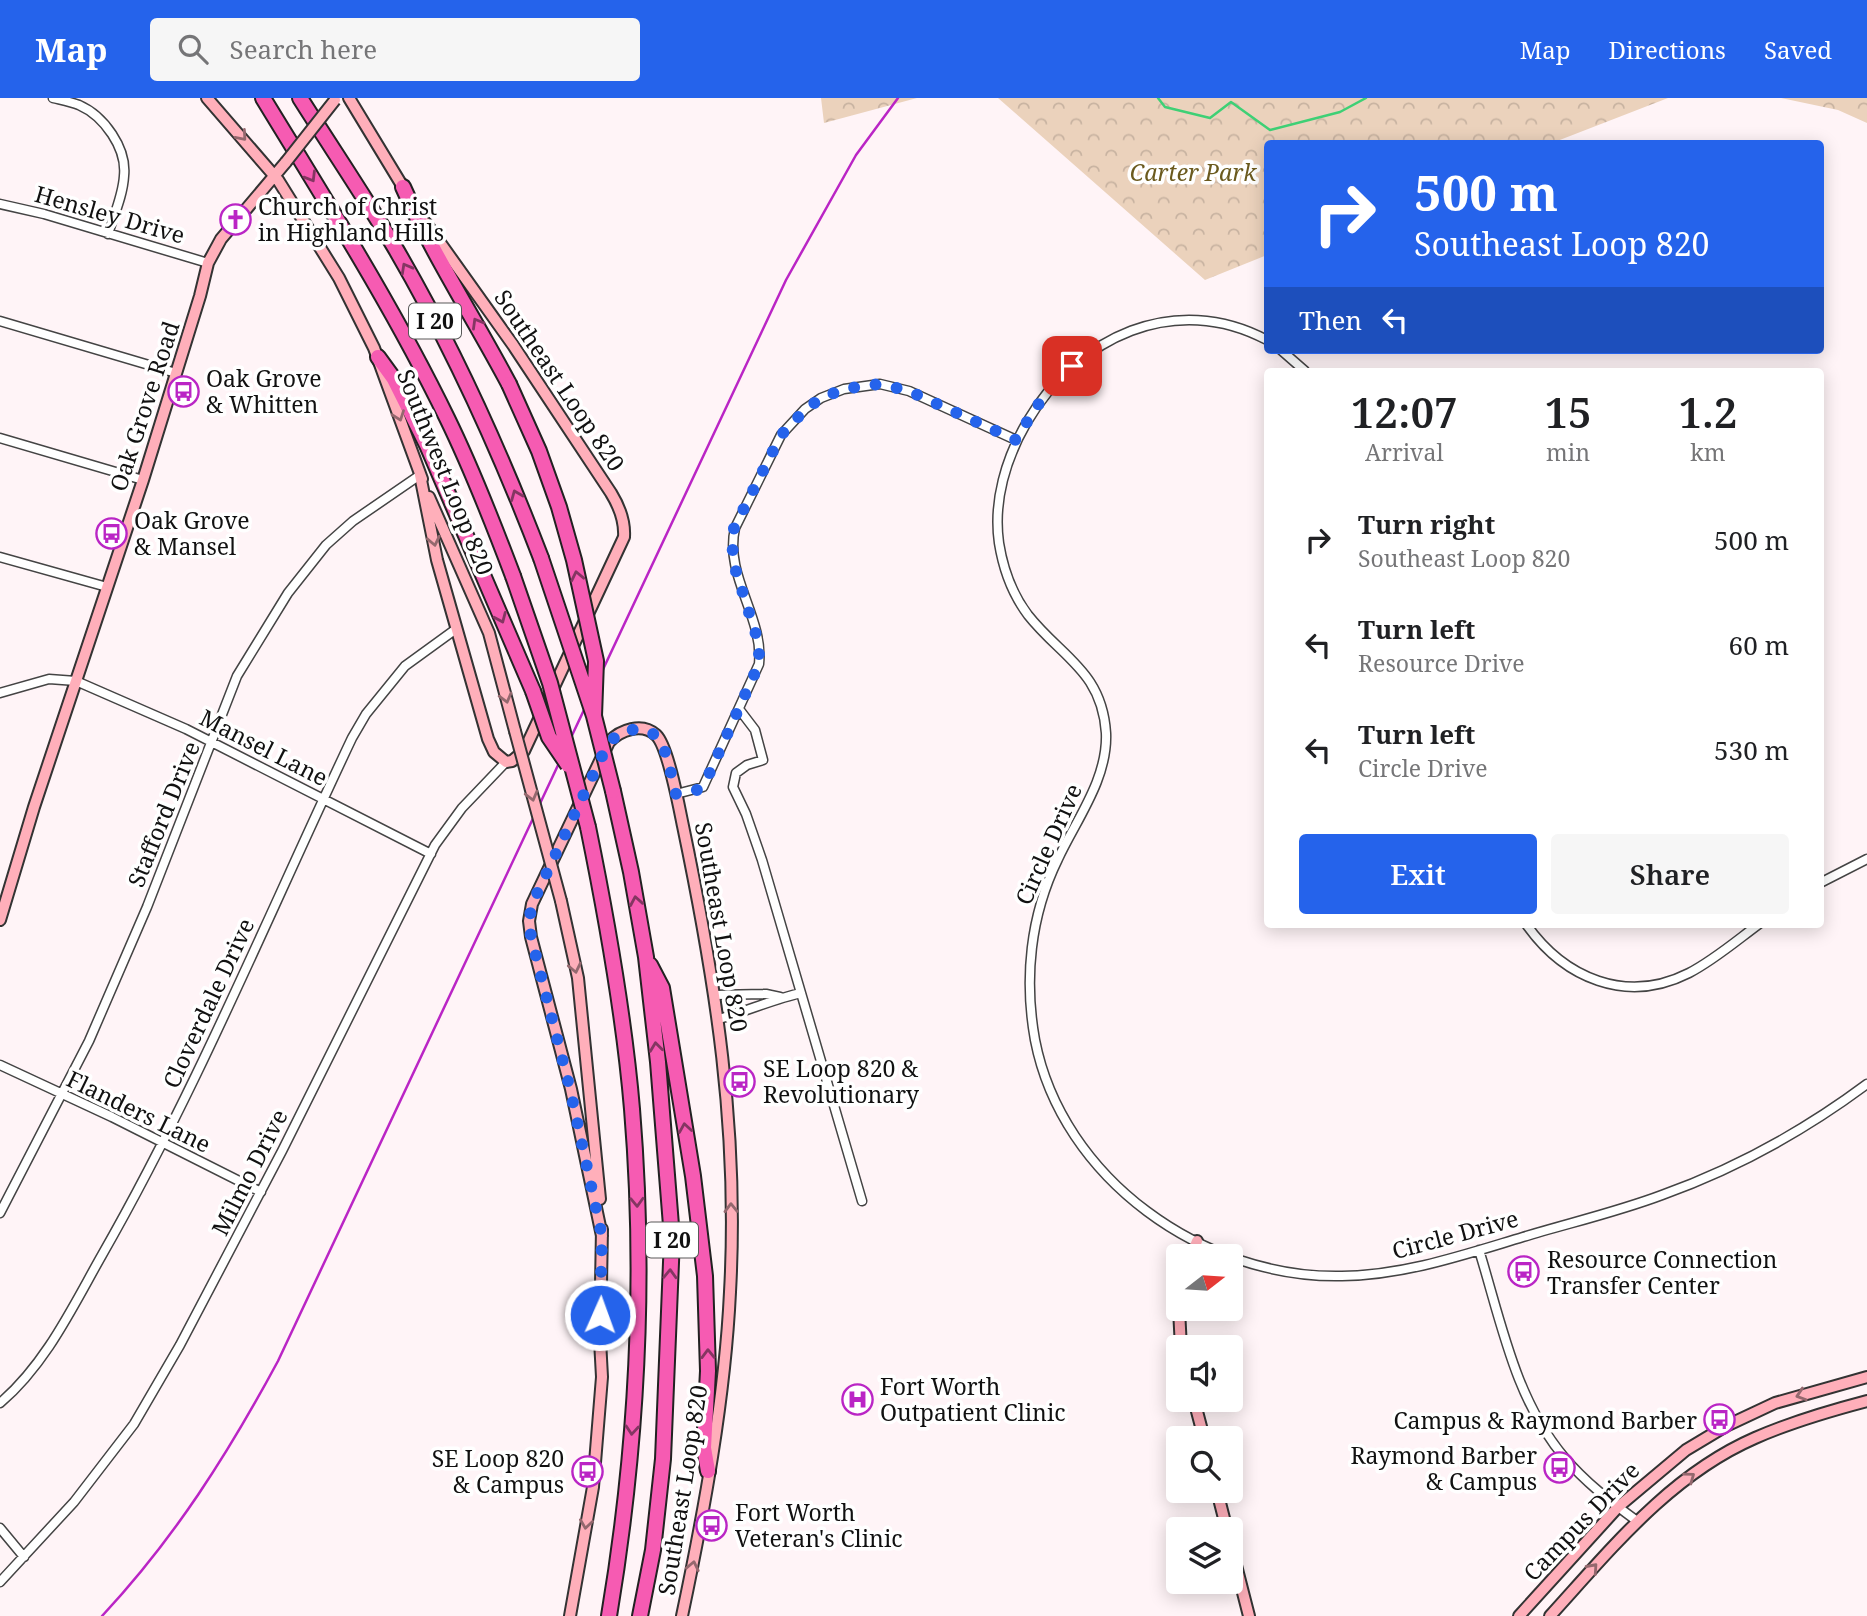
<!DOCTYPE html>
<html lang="en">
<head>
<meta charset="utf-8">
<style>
  :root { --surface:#fff; --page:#f6f6f6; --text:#202124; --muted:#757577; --accent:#2563eb }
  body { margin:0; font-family:"Noto Serif",serif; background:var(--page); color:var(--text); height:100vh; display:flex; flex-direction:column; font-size:26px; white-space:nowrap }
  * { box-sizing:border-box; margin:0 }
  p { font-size:23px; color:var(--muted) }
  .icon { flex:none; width:38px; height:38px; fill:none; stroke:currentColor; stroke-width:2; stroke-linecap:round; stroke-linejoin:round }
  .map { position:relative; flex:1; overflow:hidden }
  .side { position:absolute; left:1264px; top:270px; width:560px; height:560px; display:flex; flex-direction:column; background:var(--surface); border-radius:7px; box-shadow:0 4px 18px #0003 }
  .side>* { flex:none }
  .banner { position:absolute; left:1264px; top:42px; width:560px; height:214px; border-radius:7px; box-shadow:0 4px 18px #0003; background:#2563eb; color:#fff; overflow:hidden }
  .needle { width:46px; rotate:73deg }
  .fabs { position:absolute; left:1166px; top:1146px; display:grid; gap:14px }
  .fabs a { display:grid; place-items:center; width:77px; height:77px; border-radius:7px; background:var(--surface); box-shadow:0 4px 18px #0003; font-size:35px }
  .pin { position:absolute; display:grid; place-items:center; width:60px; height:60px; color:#fff; margin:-30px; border-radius:14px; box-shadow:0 4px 10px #0006 }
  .me { position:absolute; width:77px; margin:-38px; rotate:2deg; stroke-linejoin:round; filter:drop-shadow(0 0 5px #0008) }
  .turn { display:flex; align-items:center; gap:24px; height:147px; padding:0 35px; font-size:32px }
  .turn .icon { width:91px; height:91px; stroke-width:2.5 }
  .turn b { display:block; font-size:49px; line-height:60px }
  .then { display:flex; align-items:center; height:66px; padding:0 35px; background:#0003; gap:14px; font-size:26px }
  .eta { display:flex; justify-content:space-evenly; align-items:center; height:119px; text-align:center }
  .eta b { font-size:42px; font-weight:600; line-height:49px }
  .action { display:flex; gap:14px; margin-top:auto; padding:14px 35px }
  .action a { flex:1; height:80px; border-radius:7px; background:var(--accent); color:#fff; font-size:28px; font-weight:600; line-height:80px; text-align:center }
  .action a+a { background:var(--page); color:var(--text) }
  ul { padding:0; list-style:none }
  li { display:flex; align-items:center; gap:21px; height:105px; padding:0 35px }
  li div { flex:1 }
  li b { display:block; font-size:26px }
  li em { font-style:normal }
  header { display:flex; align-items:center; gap:42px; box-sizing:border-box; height:98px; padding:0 35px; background:var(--accent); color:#fff }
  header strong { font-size:33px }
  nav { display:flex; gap:38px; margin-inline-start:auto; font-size:24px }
  .search { width:490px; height:63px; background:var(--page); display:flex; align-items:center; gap:18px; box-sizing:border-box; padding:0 24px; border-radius:7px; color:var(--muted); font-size:26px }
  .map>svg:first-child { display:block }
</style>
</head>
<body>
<header>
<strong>Map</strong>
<div class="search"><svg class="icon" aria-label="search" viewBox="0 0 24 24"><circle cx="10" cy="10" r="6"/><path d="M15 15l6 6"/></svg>Search here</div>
<nav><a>Map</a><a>Directions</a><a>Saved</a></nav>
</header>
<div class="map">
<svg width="1867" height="1518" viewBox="0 0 1867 1518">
  <defs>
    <pattern id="park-crowns" width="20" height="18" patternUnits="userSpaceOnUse" patternTransform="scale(1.75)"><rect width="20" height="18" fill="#ebd2bc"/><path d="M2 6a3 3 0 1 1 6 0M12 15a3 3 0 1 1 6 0" fill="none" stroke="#c8b3a1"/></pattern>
  </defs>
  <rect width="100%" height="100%" fill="#fff4f7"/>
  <!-- grass -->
  <path fill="#ebd2bc" d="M1529,1160L1536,1169L1537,1177L1516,1188L1521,1163Z"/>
  <!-- park -->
  <path fill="url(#park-crowns)" d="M821,0H917L824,25Z
    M998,0H1668L1552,45L1267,46V157L1205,182Z
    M1781,0H1867V25L1838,12Z"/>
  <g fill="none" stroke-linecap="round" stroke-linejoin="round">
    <!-- stream -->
    <path stroke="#3ed075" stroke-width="2.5" d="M1158,0L1165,9L1210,20L1231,4L1270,32L1340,14L1366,0"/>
    <defs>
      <path id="street" d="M53,0C61,2 71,4 79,7C104,18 127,50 124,78C123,97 114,117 108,136
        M0,106L44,116L208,165
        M0,223L176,275
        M1267,242C1175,193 1077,239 1027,324C1006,360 993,403 999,445C1003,470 1013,497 1028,517C1061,559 1102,573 1106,635C1108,681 1076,722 1058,761C1030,818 1024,881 1035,942C1062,1081 1204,1181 1342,1178C1405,1177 1463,1157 1523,1139C1569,1125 1617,1114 1662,1097C1737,1070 1804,1033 1867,986
        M1281,252L1305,273
        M0,340L143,382
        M0,459L107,489
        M0,595L49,581L76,583L186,631L431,756
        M739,611L755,632L763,662L747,667L736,675L733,689L746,716L762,762L862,1103
        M676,696L703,689L759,566C764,519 724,478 735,430L781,337L805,311L821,300L844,291L880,286L909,293L1016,342
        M1820,785L1867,761
        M1526,826C1564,880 1626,907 1689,875C1714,862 1736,843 1759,826
        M715,897L766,896L780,899
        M719,921C747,913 774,901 801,895
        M0,967L112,1019L261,1094
        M0,1115L89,943L147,809L237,578L288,495L326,447L353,423L420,377
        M1479,1152C1501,1223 1515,1301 1564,1359C1585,1384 1611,1404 1637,1423
        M0,1305C46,1266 73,1208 102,1157C197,991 270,813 352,640L366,616L405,568L456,531
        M0,1430L24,1459
        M0,1484L74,1404L134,1326L180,1247L282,1053L435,747L462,710L506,664"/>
      <path id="secondary" d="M207,0L278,82L339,180L374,250L422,381
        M349,0L406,94
        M420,377L437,462L488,641L494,654L506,664L512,663L524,653L624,439C625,424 619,408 611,395L513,247L426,125
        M429,399L489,535L515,633
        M561,803L578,880L600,1101
        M0,822L34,709L143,382L200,198L208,165L221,141L286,64
        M602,1138L571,991L531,839L529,823L532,806L609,644C620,632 642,624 656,637C668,648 679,709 683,728C716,886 739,1032 730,1194C725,1300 704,1414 682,1518
        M1191,1158L1197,1143
        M1179,1211L1181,1250
        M1194,1302L1204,1340
        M1217,1393L1227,1432
        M1230,1444L1249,1518
        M570,1518L593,1389L602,1279L600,1242L602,1131
        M1519,1518L1618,1409L1686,1352L1726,1328L1775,1305L1867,1279
        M1550,1518C1611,1451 1670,1377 1755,1340C1791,1324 1829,1313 1867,1303"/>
      <path id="highway" d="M263,0C327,105 393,209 447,320C472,371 493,425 513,478
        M300,0C331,49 364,98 394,148C452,247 500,353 541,460
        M403,89C433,157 474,220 509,286
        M378,259L394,281L427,347L533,593
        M613,693L631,774L646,859L658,964L672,1140L663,1361L653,1452L640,1518
        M588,729C607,822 624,916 632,1011C646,1180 637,1351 609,1518
        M650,867L662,890L693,1078L705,1178L708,1273L704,1350L708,1373"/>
    </defs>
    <!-- street casing -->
    <use href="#street" stroke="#444" stroke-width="11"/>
    <!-- secondary casing -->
    <use href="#secondary" stroke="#333" stroke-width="14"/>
    <!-- highway casing -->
    <use href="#highway" stroke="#222" stroke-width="18"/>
    <!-- street -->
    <use href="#street" stroke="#fff" stroke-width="8"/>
    <!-- secondary -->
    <use href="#secondary" stroke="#ffafba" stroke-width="10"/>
    <!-- highway -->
    <use href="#highway" stroke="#f65bb2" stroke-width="14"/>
    <!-- rail -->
    <path stroke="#ba25c5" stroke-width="2.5" d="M102,1518C174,1441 228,1356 278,1263L786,182L856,57L898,0"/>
    <defs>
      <path id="secondary-bridge" d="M286,64L335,2
        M515,633L561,803"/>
      <path id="highway-bridge" d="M509,286L539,353L559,409L574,462L596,563L594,618
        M541,460L594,618L613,693
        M513,478L550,585L588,729
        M533,593L549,639L568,667"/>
    </defs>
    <!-- secondary-bridge casing -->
    <use href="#secondary-bridge" stroke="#333" stroke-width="14" stroke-linecap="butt"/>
    <!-- highway-bridge casing -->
    <use href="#highway-bridge" stroke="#222" stroke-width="18" stroke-linecap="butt"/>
    <!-- secondary-bridge -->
    <use href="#secondary-bridge" stroke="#ffafba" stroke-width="10"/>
    <!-- highway-bridge -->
    <use href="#highway-bridge" stroke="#f65bb2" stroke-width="14"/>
  </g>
  <!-- one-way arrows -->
  <defs><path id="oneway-chevron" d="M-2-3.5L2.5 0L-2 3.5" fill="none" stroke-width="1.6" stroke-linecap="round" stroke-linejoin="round" transform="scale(1.75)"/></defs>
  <g stroke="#94686e">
    <use href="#oneway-chevron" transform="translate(242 38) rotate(49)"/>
    <use href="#oneway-chevron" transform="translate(399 318) rotate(70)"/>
    <use href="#oneway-chevron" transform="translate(434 443) rotate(78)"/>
    <use href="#oneway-chevron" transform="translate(506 600) rotate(75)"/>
    <use href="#oneway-chevron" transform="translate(532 698) rotate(75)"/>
    <use href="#oneway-chevron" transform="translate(575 870) rotate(78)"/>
    <use href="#oneway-chevron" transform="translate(731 1110) rotate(-91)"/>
    <use href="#oneway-chevron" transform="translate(1801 1297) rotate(162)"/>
    <use href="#oneway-chevron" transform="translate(1690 1379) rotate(-36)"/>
    <use href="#oneway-chevron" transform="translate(586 1426) rotate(98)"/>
    <use href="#oneway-chevron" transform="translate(693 1468) rotate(-78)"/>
    <use href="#oneway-chevron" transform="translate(1593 1470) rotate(-48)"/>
  </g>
  <g stroke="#843662">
    <use href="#oneway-chevron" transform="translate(311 79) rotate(59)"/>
    <use href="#oneway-chevron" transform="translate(406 170) rotate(-119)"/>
    <use href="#oneway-chevron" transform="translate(477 225) rotate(-120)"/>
    <use href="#oneway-chevron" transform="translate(516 397) rotate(-112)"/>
    <use href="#oneway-chevron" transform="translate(577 478) rotate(-102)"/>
    <use href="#oneway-chevron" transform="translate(501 520) rotate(67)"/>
    <use href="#oneway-chevron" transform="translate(636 803) rotate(-100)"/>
    <use href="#oneway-chevron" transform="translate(656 949) rotate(-97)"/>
    <use href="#oneway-chevron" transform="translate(685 1030) rotate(-99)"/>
    <use href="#oneway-chevron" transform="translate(637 1104) rotate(88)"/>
    <use href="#oneway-chevron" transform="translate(670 1176) rotate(-88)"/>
    <use href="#oneway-chevron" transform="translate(708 1256) rotate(-91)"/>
    <use href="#oneway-chevron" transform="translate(632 1332) rotate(95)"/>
  </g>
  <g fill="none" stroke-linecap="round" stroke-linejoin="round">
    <!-- route -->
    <path stroke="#2563eb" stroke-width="12" stroke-dasharray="0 21.6" d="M600,1217L602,1138L570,991L531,839L529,823L532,806L604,654L617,636C666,617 666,660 676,696L697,692L706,683L759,566V546L734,467L732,444L734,430L781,337L806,311L821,300L844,291L880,286L909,293L1016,342L1036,309L1072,268"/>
  </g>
  <!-- icons -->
  <defs>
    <symbol id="church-ring" viewBox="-11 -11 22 22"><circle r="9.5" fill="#fff" stroke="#ba25c5" stroke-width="1.5"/><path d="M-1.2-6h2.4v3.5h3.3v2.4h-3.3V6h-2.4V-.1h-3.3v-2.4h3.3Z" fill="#ba25c5"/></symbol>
    <symbol id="bus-ring" viewBox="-11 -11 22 22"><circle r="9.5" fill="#fff" stroke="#ba25c5" stroke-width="1.5"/><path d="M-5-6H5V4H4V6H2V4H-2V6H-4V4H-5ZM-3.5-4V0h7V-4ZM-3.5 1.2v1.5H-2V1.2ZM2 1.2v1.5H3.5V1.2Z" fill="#ba25c5"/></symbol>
    <symbol id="hospital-ring" viewBox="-11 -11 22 22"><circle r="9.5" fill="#fff" stroke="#ba25c5" stroke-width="1.5"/><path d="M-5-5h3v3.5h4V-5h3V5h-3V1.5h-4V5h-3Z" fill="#ba25c5"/></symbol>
  </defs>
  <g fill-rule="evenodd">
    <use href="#church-ring" x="218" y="104" width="35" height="35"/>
    <use href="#bus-ring" x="166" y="276" width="35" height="35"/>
    <use href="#bus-ring" x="94" y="418" width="35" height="35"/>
    <use href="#bus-ring" x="722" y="966" width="35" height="35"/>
    <use href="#bus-ring" x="1506" y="1156" width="35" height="35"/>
    <use href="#hospital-ring" x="840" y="1284" width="35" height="35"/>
    <use href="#bus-ring" x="1702" y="1304" width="35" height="35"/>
    <use href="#bus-ring" x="1542" y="1352" width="35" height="35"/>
    <use href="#bus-ring" x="570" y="1356" width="35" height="35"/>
    <use href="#bus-ring" x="694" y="1410" width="35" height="35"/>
  </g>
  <g text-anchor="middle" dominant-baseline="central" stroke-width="7" stroke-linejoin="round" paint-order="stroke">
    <!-- shield labels -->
    <g fill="#fff" stroke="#585858" stroke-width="2">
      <rect x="409" y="205.5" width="52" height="35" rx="5"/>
      <rect x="646" y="1124.5" width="52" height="35" rx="5"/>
    </g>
    <g font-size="21" font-weight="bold" fill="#111">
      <text x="435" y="223">I 20</text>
      <text x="672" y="1142">I 20</text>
    </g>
    <!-- park labels -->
    <g font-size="23" font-style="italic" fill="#6b5a1e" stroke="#fff">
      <text x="1193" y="74">Carter Park</text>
    </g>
    <!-- poi labels -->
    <g font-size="23" fill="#111" stroke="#fff" text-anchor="start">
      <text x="258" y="108">Church of Christ<tspan x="258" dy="26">in Highland Hills</tspan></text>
      <text x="206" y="280">Oak Grove<tspan x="206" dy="26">&amp; Whitten</tspan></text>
      <text x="134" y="422">Oak Grove<tspan x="134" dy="26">&amp; Mansel</tspan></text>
      <text x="763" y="970">SE Loop 820 &amp;<tspan x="763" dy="26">Revolutionary</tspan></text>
      <text x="1547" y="1161">Resource Connection<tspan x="1547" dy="26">Transfer Center</tspan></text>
      <text x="880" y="1288">Fort Worth<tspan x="880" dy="26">Outpatient Clinic</tspan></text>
      <text x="1697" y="1322" text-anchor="end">Campus &amp; Raymond Barber</text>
      <text x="1537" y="1357" text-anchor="end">Raymond Barber<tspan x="1537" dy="26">&amp; Campus</tspan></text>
      <text x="564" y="1360" text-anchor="end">SE Loop 820<tspan x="564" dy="26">&amp; Campus</tspan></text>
      <text x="735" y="1414">Fort Worth<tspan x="735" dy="26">Veteran's Clinic</tspan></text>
    </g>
    <!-- street labels -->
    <g font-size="23" fill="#111" stroke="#fff">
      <text transform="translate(110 116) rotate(16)">Hensley Drive</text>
      <text transform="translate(560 282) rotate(56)">Southeast Loop 820</text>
      <text transform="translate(144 308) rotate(-72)">Oak Grove Road</text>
      <text transform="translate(446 374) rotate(68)">Southwest Loop 820</text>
      <text transform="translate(264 649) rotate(27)">Mansel Lane</text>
      <text transform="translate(163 716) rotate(-68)">Stafford Drive</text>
      <text transform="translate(1048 746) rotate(-66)">Circle Drive</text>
      <text transform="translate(722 829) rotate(80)">Southeast Loop 820</text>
      <text transform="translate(208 905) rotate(-65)">Cloverdale Drive</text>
      <text transform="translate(139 1013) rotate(26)">Flanders Lane</text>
      <text transform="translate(249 1074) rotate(-63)">Milmo Drive</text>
      <text transform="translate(1455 1136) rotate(-15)">Circle Drive</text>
      <text transform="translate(682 1392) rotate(-81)">Southeast Loop 820</text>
      <text transform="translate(1581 1423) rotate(-46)">Campus Drive</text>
    </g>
  </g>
</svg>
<div class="fabs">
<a><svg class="needle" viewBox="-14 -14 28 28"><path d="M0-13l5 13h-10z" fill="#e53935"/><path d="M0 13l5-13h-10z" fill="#757577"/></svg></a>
<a><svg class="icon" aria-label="sound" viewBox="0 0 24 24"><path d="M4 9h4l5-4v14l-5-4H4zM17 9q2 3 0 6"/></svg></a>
<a><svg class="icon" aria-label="search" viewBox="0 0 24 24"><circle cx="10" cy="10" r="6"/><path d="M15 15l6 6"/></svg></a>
<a><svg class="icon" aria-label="layers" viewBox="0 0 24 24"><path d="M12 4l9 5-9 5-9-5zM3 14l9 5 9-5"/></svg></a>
</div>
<div class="pin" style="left:1072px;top:268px;background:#d93025"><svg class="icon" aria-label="arrive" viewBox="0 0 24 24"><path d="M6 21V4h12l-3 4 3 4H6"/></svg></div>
<svg class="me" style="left:600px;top:1217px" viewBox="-20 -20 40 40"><circle r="17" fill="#2563eb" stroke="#fff" stroke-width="3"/><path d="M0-11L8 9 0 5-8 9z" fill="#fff"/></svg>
<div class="banner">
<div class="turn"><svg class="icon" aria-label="right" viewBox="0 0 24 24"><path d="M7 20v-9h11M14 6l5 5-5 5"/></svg><div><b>500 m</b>Southeast Loop 820</div></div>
<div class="then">Then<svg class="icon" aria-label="left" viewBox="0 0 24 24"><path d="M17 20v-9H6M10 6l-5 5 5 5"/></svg></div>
</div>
<section class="side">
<div class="eta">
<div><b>12:07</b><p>Arrival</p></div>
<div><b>15</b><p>min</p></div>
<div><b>1.2</b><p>km</p></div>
</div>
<ul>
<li><svg class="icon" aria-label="right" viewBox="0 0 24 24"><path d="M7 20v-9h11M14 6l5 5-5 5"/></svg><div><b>Turn right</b><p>Southeast Loop 820</p></div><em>500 m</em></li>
<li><svg class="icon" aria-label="left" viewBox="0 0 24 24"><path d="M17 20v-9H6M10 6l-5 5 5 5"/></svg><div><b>Turn left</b><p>Resource Drive</p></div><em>60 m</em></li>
<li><svg class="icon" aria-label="left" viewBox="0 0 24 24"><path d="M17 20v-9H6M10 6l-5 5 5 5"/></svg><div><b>Turn left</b><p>Circle Drive</p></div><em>530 m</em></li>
</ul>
<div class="action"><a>Exit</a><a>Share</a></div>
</section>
</div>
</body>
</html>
